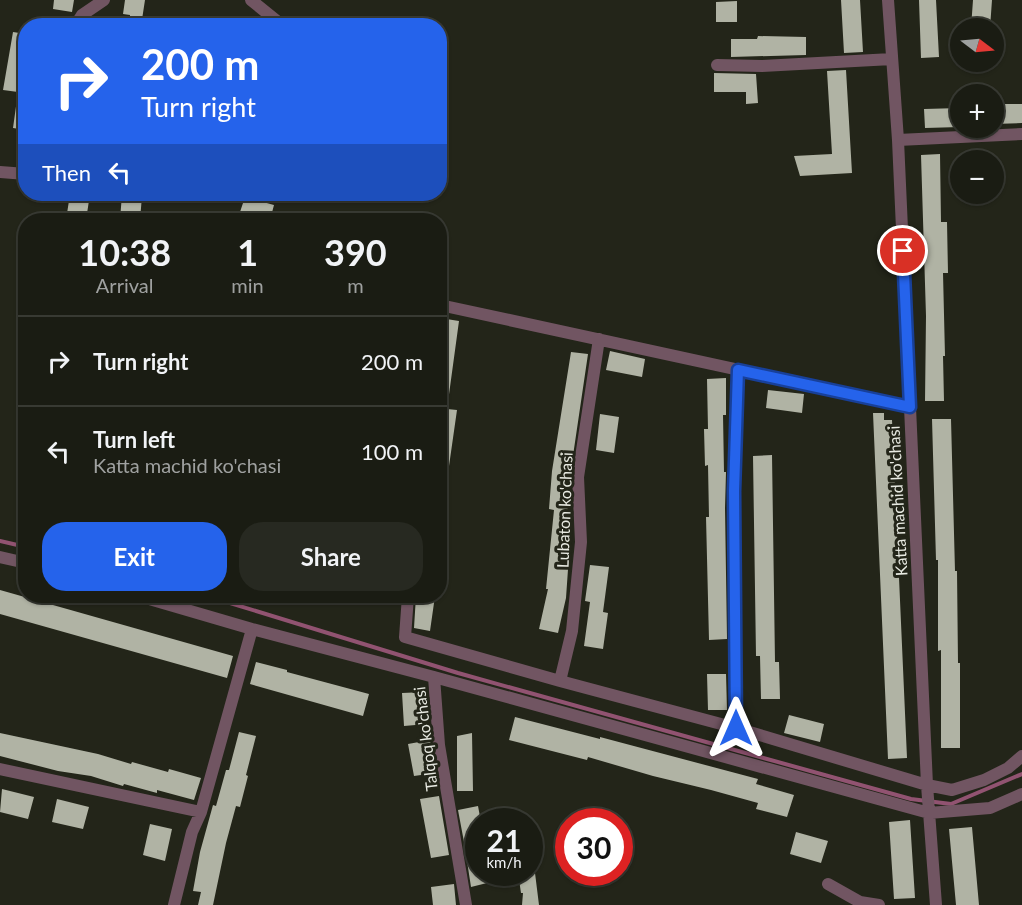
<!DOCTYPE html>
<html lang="en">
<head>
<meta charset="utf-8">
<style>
  :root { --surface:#1a1c13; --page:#272921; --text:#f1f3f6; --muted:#9fa1a0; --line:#383a33; --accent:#2563eb }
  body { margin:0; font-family:Lato,sans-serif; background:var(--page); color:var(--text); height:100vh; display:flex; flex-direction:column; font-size:22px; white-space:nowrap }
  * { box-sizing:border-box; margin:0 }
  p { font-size:20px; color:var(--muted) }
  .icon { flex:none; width:33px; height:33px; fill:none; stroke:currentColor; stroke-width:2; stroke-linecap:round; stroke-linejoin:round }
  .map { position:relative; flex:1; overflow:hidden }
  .side { position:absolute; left:18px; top:213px; width:429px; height:390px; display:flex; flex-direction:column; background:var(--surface); border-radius:24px; box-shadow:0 2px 4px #0004,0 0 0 2px var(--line) }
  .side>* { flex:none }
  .top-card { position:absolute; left:18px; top:18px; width:429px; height:183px; border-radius:24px; box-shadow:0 2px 4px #0004,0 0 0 2px var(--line); background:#2563eb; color:#fff; overflow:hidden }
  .needle { width:39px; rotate:106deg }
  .controls { position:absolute; left:950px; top:18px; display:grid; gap:12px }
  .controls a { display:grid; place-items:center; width:54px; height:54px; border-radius:50%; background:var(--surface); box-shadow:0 2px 4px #0004,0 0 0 2px var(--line); font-size:30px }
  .speed { position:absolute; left:465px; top:808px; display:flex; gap:12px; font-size:30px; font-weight:700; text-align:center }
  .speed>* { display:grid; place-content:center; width:78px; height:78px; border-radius:50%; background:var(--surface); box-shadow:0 2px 4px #0004,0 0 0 2px var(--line); line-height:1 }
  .speed small { font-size:15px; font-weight:400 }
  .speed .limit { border:9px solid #d22; background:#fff; color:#111 }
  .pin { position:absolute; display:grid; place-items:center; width:51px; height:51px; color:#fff; margin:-26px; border:3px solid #fff; border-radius:50%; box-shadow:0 2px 6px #0007 }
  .me { position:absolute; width:66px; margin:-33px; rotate:0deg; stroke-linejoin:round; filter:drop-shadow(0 0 4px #0008) }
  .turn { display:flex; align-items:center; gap:21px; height:126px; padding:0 24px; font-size:27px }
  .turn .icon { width:78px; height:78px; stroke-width:2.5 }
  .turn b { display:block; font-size:42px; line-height:51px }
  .then { display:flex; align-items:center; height:57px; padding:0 24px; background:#0003; gap:12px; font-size:22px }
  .eta { display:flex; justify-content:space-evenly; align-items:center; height:102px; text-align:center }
  .eta b { font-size:36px; font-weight:700; line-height:42px }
  .primary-button { display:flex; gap:12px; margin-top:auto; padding:12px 24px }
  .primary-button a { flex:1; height:69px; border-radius:24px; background:var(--accent); color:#fff; font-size:24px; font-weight:700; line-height:69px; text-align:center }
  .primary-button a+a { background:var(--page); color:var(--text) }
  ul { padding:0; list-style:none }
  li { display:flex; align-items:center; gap:18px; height:90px; padding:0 24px; border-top:2px solid var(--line) }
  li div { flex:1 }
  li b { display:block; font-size:22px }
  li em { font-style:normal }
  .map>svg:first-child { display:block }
</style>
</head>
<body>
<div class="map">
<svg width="1022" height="905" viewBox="0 0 1022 905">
  <rect width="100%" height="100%" fill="#232519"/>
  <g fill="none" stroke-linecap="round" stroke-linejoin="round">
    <!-- stream -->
    <path stroke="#915371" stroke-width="4" d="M0,541L26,547
      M207,596L458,673L911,799L951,804L1022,774"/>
  </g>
  <!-- building -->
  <path fill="#b0b3a4" d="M54,0H74L72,12L53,9Z
    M125,0H145L141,26H129L130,15L123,14Z
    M841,0H860L863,52L844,53Z
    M919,0H936L939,57L921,58Z
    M973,0H992L990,28H971Z
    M737,1V22H716V2Z
    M13,32L26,34V130L13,128L18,92L3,90Z
    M758,36L806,37V55L731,57V39H757Z
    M846,70L852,173L800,176L794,156L832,154L827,71Z
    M714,73L756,74L758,103L746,104V92H714Z
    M1002,104H1022V123L993,124V105Z
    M960,108V127L925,128L924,109Z
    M940,154L941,222H947L948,273H943L945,356H943L944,401H925L926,316L921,155Z
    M70,194H90L86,220H66Z
    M122,194L142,196L140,220H120Z
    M245,197L274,205L270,220H257L239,215Z
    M440,318L459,321L447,409L457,410L449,466L440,465Z
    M610,351L645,359L642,377L606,370Z
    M571,352L588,354L570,476L567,516L572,517L569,555L566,598L558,633L539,629L548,589H546L554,510L549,509L552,471Z
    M726,378V415H723L724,472H726L725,508L727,639L709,640L706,517H709L708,465L705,466L704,429H708L707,379Z
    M768,390L804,394L802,413L766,408Z
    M873,413H884V420H892L907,758L888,759Z
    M600,414L619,417L614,453L596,450Z
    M932,419H951L955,571H957L958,663H960V748H941V650L938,651V560H936Z
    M772,455L775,662H779L780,699H761L760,656H756L753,456Z
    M590,565L609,567L603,612L608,613L603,649L584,646L590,602L585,601Z
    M0,590L233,656L227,678L0,614Z
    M416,596H435L430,631L414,628Z
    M256,662L287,670V672L369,694L363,716L250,684Z
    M707,674H726L727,710H708Z
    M425,692L427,724L404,726L402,693Z
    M789,715L824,724L820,742L784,733Z
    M515,717L600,739V737L758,779L756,784L794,795L787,817L756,809L758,803L711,790L653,776L588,757L587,760L509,740Z
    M239,732L256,736L246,775L248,776L240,807L236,806L226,843L213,905H198L201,892L193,891L200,852L213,805L216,806L226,770H229Z
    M0,733L98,754L131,764L132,762L168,772L169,769L201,778L194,800L157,790V793L124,784L123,786L91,776L58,771L0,756Z
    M472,733L473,791H457V736Z
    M430,740L435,773L414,776L408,744Z
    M2,789L34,797L28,819L0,812Z
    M439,796L449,855L431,858L420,799Z
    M57,799L89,807L83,829L52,822Z
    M478,806L481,822H478V839L464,842L458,810Z
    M910,820L915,898L894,899L889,822Z
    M150,824L172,829L165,861L143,855Z
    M972,827L979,905H956L949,829Z
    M796,832L828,841L821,863L790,854Z
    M478,858V873H485L487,883L471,887L467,861Z
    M518,873H535L539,905H522L523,893H521Z
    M454,884L456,905H433L431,887Z"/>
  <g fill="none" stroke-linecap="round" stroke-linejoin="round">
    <!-- minor -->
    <path stroke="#715562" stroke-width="12" d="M251,0L283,26
      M888,0L898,140L927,785L936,905
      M75,26L82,15L104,0
      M717,65L762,66L892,59
      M898,140L1022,134
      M0,172L26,174
      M440,305L910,407
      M0,557L26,563
      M139,596L252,629L434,677L929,813L990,808L1022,794
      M408,596L405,637L560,681L736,728L927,785L952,790L984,780L1008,768L1022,756
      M434,677L439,745L466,905
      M560,681L572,631L581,542L578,477L599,339
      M736,728L734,491L738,370
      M0,769L201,812
      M828,884L860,902L879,905
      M174,905L192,832L201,812L252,629"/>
  </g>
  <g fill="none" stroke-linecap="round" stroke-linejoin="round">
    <defs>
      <path id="route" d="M736,728L734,491L738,370L910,407L903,251"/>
    </defs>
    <!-- route casing -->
    <use href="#route" stroke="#184099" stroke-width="15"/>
    <!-- route -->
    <use href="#route" stroke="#2563eb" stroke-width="10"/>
  </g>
  <g text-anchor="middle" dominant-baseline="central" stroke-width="6" stroke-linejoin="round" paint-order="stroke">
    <!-- street labels -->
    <g font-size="16" fill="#e8eae2" stroke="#232519">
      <text transform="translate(897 501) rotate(-93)">Katta machid ko'chasi</text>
      <text transform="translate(564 510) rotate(-88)">Lubaton ko'chasi</text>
      <text transform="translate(425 739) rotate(-97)">Talqoq ko'chasi</text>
    </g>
  </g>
</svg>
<div class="controls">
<a><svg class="needle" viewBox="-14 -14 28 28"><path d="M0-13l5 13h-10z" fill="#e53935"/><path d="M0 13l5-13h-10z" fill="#9fa1a0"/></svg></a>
<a>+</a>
<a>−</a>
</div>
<div class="speed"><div>21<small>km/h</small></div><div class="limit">30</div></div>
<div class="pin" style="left:903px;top:251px;background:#d93025"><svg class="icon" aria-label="arrive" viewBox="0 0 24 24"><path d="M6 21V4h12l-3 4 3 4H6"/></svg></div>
<svg class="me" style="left:736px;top:728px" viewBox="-20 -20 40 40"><path d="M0-17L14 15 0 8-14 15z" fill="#2563eb" stroke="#fff" stroke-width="4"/></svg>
<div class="top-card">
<div class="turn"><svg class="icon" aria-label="right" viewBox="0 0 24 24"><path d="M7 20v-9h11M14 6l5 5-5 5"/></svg><div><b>200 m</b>Turn right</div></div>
<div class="then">Then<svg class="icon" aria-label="left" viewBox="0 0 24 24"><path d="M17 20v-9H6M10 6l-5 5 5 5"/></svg></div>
</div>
<section class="side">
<div class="eta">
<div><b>10:38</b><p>Arrival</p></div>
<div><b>1</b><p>min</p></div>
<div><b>390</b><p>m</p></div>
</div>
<ul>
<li><svg class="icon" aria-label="right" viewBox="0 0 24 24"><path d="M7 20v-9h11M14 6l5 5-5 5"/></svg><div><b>Turn right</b></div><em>200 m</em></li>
<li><svg class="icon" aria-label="left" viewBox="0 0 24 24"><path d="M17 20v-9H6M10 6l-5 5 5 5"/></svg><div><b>Turn left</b><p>Katta machid ko'chasi</p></div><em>100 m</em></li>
</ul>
<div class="primary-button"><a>Exit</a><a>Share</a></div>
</section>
</div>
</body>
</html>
